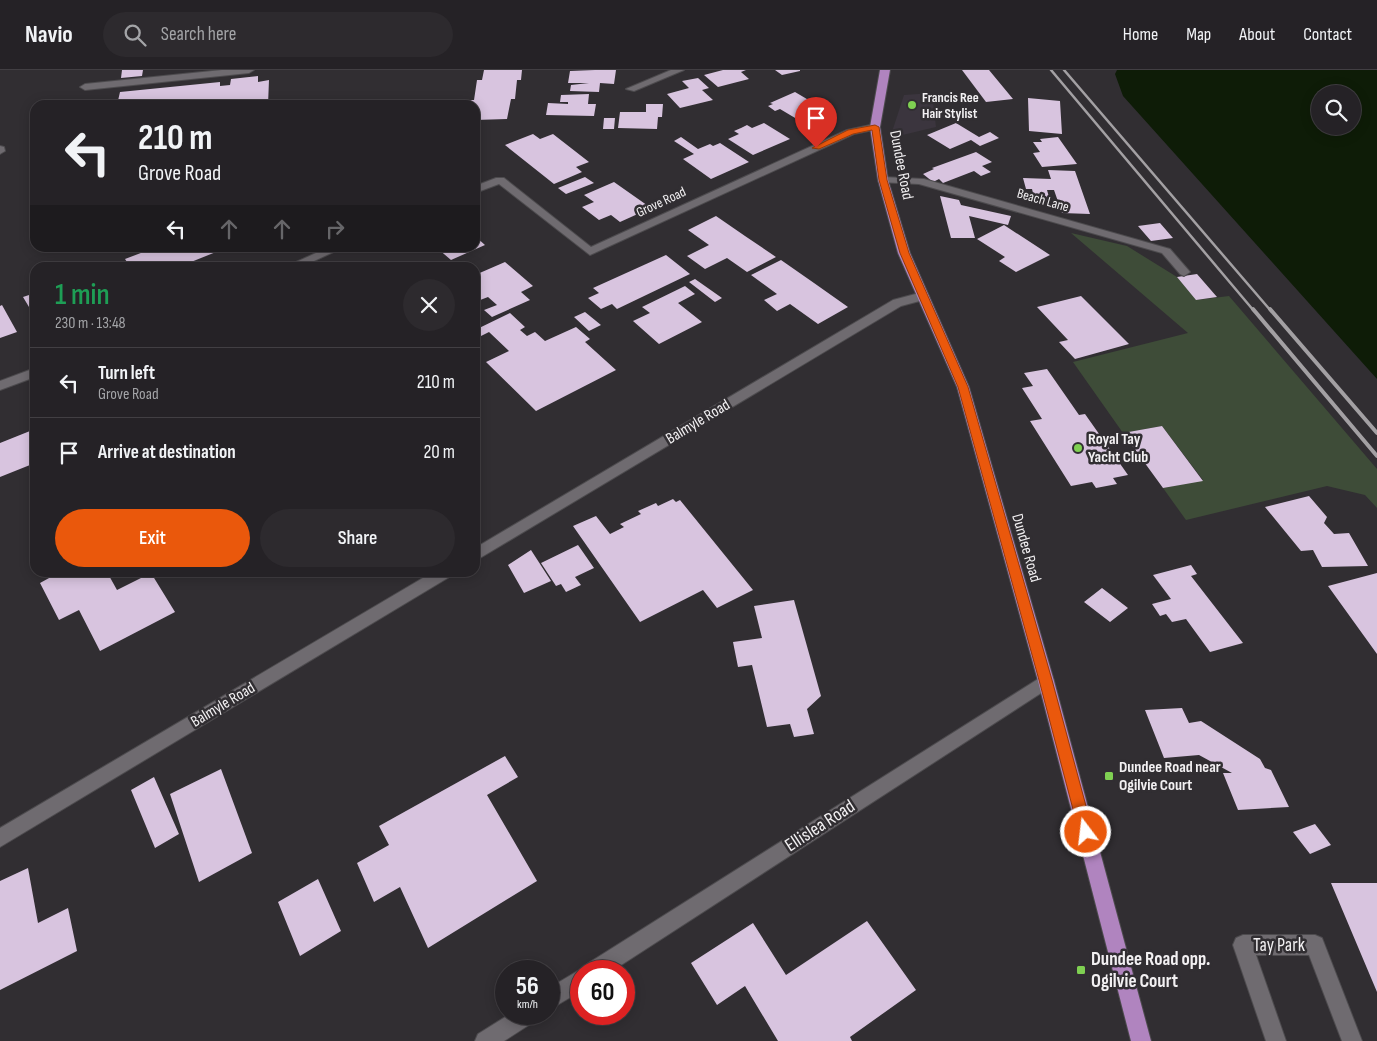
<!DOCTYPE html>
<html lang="en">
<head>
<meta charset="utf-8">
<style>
  :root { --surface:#252226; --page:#2d2a2e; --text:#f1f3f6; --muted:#a3a4a7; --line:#423f43; --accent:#ea580c }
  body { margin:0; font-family:"Sofia Sans Condensed",sans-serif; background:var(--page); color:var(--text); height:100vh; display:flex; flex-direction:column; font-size:19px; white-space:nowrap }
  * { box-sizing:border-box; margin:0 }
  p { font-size:16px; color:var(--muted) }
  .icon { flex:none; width:28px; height:28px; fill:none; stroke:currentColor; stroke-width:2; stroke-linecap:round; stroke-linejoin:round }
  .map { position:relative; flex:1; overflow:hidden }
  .drawer { position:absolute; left:30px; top:192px; width:450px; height:315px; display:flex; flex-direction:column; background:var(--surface); border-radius:15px; box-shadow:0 2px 12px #0003,0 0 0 1px var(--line) }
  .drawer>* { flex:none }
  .hud { position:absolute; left:30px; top:30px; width:450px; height:152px; border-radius:15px; box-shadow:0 2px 12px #0003,0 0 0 1px var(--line); background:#252226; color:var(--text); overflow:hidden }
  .fabs { position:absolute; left:1311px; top:15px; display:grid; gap:10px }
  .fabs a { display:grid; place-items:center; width:50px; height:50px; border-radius:50%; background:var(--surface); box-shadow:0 2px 12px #0003,0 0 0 1px var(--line); font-size:25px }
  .speed { position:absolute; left:495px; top:890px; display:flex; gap:10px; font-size:25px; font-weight:700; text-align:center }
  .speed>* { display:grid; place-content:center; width:65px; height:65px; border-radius:50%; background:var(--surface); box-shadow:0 2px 12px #0003,0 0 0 1px var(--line); line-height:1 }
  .speed small { font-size:12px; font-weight:400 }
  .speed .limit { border:8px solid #d22; background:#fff; color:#111 }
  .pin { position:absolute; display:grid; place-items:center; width:42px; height:42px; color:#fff; margin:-51px -21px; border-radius:50% 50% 50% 0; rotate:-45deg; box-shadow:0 0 5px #0007 }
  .pin .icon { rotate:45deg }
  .me { position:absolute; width:55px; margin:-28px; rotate:345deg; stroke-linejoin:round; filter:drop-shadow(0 0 4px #0008) }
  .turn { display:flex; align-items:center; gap:18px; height:105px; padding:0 25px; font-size:22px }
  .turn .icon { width:65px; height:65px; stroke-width:2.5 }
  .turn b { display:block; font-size:35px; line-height:42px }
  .lanes { display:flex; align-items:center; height:48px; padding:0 25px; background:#0003; justify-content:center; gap:25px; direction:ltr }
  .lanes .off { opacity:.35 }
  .round { display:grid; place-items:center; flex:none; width:52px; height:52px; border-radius:26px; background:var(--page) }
  .overview { display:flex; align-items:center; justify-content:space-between; height:85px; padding:0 25px }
  h1 { font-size:30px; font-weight:600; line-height:38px; color:#1e9e55 }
  .button { display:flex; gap:10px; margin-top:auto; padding:10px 25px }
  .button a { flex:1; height:58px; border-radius:30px; background:var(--accent); color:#fff; font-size:20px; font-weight:600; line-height:58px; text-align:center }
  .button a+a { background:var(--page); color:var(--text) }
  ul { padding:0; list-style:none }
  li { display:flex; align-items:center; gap:15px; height:70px; padding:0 25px; border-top:1px solid var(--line) }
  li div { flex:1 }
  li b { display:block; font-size:19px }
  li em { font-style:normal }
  header { display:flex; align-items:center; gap:30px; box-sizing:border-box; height:70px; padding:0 25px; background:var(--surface); border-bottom:1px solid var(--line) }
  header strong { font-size:24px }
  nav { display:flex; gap:28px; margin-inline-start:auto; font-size:18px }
  .search { width:350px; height:45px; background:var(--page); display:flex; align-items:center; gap:12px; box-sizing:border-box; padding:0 18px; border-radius:28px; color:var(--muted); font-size:19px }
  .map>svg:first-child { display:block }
</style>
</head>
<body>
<header>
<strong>Navio</strong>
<div class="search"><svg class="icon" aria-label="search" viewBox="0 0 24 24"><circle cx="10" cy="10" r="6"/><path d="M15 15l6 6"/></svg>Search here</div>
<nav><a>Home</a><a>Map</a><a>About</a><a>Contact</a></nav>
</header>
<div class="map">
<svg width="1377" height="971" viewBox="0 0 1377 971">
  <rect width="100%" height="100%" fill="#312e32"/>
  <!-- built -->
  <path fill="#3b353e" d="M932,23L936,57L890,68L904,25Z"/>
  <!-- green -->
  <path fill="#3e4c38" d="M1071,163L1127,176L1177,207L1197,230L1229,226L1377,399V438L1365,425L1327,416L1186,450L1163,418L1203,410L1162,356L1123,363L1073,292L1188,263Z"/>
  <!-- water -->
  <path fill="#0e1c07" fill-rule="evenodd" d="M1117,0H1377V309L1123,26L1115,4ZM1320,24H1352V56H1320Z"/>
  <!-- building -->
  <path fill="#d8c4df" d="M122,0H143L142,6L121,8Z
    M484,0H522L521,10H517L515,29H511L507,49L475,50V35H469L470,30H474L477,10H482Z
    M595,0H616L614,14L600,13L599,22L570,21L571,15L589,13H568L570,1Z
    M723,0H746L741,2L749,9L718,17L704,5Z
    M775,0H800V1L782,5Z
    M962,0H989L1013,29L986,32Z
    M258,6V12L269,10L268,35H117L120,22L220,12V16L230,15L231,9Z
    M698,8L709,18L702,20L713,30L680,38L667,24L689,18L682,11Z
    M795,22L834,45L826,48L834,53L817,61L780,39L775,41L768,36L773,34L770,33Z
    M589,24L588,34H596L594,46L546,45L548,33L568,34V32H560L561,25Z
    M1028,28L1060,31L1062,64L1029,61Z
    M646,34H663L662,47H658L657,59L618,58L620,42H646Z
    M604,48H615L614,59H603Z
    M764,53L790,69L753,85L728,69L739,64L734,61L741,58L747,55L752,58Z
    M956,53L979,67L990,62L999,68L980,76L971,70L950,79L927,65Z
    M533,64L540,69L553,64L589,92L576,97L582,102L554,114L505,75Z
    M681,67L698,79L710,74L713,76L720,73L749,92L711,109L683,89L694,84L674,71Z
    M1058,67L1077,94L1042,97L1033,83L1040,82L1033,72H1042L1040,69Z
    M976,82L992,92L982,96L991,102L981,106L974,101L943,113L939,109L933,112L923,104L934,99L932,98Z
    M1048,100L1075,101L1090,144L1062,143L1054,120H1047L1049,127L1044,130L1034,127L1032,119H1026L1023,108L1051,109Z
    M585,107L594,113L566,124L558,118Z
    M614,112L651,138L620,152L611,145L599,150L582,137L594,132L584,125Z
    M940,126L959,130L961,135L1011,146L1008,155L969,146L975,168H951Z
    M716,146L745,166L776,187L747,202L727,188L705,199L687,186L709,175L688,160Z
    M1160,153L1173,168L1151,171L1138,156Z
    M1004,155L1050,185L1016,202L999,191L1005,187L977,169Z
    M475,166L485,175L451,190L437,178H475Z
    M154,178H219L221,180L176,198H131L125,189Z
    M666,185L690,204L617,239L612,234L601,239L588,228L599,223L593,218Z
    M781,190L814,213L848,237L818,254L790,234L777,241L764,230L777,224L751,205Z
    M505,192L533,216L521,222L530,230L492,247L484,240L497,235L488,227L475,232V205Z
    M1197,204L1217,227L1196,230L1177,207Z
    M695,209L722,228L715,232L689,212Z
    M685,216L695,224L678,233L702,252L659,274L633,251L650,243L642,237Z
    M35,223V247L23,227Z
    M1081,226L1129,274L1075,289L1059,272L1068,270L1037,237Z
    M2,235L17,262L0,268V236Z
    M585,242L601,255L589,261L574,247Z
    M510,243L525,257L520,260L527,266L535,262L545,271L576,257L590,269L585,272L616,300L536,341L486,292L509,281L489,262L481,266L475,260Z
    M1047,299L1079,345L1085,344L1128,405L1113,408L1117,414L1096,418L1092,412L1071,416L1030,351L1042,349L1022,318L1033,316L1024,303Z
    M1162,356L1203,411L1163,418L1123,363Z
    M35,359V393L0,407V373Z
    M1309,426L1327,447L1324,453L1334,464L1349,463L1368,496L1322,497L1313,480L1301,481L1265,437Z
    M673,429L676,432L680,430L753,520L717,538L703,520L640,552L573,456L596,446L610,464L624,457L620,454L641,444L638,441L656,433L658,436Z
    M578,475L594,498L575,507L581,515L566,522L561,514L556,516L541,493Z
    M531,480L551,511L524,523L508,495Z
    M1191,495L1197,504L1191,506L1243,573L1210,582L1186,549L1172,552L1166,544L1160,546L1152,534L1171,529L1153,505Z
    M60,502H107L117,520L151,503L175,542L100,581L79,540L59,550L40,513Z
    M1377,503V584L1328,516Z
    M1102,518L1128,538L1110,552L1084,532Z
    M794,530L821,626L807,639L814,664L794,667L790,654L767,657L752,595L738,597L733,572L762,568L754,536Z
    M1182,638L1189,653L1201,651L1260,689L1265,698L1271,700L1289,737L1238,740L1223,703H1232L1199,685L1164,688L1145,640Z
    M505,686L518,707L487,725L537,811L428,878L400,817L374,832L357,793L389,775L379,756Z
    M221,699L252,783L199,812L170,724Z
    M154,707L179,764L155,778L131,720Z
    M1315,754L1331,775L1310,784L1293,762Z
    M28,798L38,853L68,838L77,881L0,920V811Z
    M318,809L341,861L300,886L278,832Z
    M1331,813H1377V922Z
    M867,851L916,920L850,967L852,971H778L745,916L717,935L691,893L753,853L786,905Z"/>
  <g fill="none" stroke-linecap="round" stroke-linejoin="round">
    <defs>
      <path id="minor" d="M222,0H254L249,3L85,20L80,17L85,14Z
        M671,0H684L634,21L626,19Z
        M875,54L878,55V59L854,64L590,185L499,114L475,123V116L496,108H504L591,177L847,60Z
        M0,76L4,77L5,81L0,84Z
        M883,107L924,109L1170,179L1190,202L1184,206L1180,204L1162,183L919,114L879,112L878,110Z
        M327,178H342L299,198H283Z
        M923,222L929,226L927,229L901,236L475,491V478L893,230Z
        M35,298V307L0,320V311Z
        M433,502H453L451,506L0,777V758Z
        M1046,604L1052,606L1054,611L1052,616L612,901H581V921L549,940V918L581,899L584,900L587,894Z
        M1243,865H1315L1322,868L1362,971H1342L1309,885H1256L1286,971H1266L1233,875L1236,868Z
        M510,944H538L535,951L504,971H475L478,964Z"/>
      <path id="major" d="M880,0H890L880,57L888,110L910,183L969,317L1054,611L1151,971H1131L1038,611L957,317L898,183L878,110L870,57Z"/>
    </defs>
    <!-- minor casing -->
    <use href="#minor" stroke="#4d4b4e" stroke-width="2"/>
    <!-- major casing -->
    <use href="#major" stroke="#4d4b4e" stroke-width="2"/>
    <!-- minor -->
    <use href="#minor" fill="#6f6b70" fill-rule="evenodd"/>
    <!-- major -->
    <use href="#major" fill="#b084bf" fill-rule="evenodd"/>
    <!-- rail-far1 -->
    <path stroke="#a3a0a3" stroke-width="2.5" d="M1051,0L1254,241
      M1064,0L1271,241"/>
    <!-- rail -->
    <path stroke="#a3a0a3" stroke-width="4" d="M1253,239L1377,386
      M1270,239L1377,363"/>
  </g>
  <!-- route -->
  <path fill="#ea580c" stroke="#983908" d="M875,55L879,57L887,110L909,183L968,317L1052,610L1093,762L1091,767L1086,769L1081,767L1079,762L1039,610L958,317L900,183L879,110L872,60L853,64L819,79L812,78L848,60Z"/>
  <!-- markers -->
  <g fill="#7fd052" stroke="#312e32" stroke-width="2">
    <circle cx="912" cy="35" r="5"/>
    <circle cx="1078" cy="378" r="5"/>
    <rect x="1104" y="701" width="10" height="10" rx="2.5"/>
    <rect x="1076" y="895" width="10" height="10" rx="2.5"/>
  </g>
  <g text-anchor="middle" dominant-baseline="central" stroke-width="5" stroke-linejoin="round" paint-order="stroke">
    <!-- far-poi labels -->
    <g font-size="14" font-weight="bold" fill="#f2f0f2" stroke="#312e32" text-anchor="start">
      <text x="922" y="27">Francis Ree<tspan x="922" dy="16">Hair Stylist</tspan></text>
    </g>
    <!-- far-street labels -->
    <g font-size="14" fill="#f2f0f2" stroke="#312e32">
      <text transform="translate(1043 130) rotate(16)">Beach Lane</text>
      <text transform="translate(661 132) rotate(-25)">Grove Road</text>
    </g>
    <!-- street labels -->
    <g font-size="16" fill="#f2f0f2" stroke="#312e32">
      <text transform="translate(901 95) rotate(79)">Dundee Road</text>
      <text transform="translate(698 352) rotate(-31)">Balmyle Road</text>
      <text transform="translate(1026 478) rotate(74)">Dundee Road</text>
      <text transform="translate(223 635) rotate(-31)">Balmyle Road</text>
    </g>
    <!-- poi labels -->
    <g font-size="16" font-weight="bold" fill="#f2f0f2" stroke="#312e32" text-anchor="start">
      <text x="1088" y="369">Royal Tay<tspan x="1088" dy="18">Yacht Club</tspan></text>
      <text x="1119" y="697">Dundee Road near<tspan x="1119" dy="18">Ogilvie Court</tspan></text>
    </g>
    <!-- near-street labels -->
    <g font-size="19" fill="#f2f0f2" stroke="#312e32">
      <text transform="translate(820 756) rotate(-33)">Ellislea Road</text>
      <text x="1279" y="875">Tay Park</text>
    </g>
    <!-- near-poi labels -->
    <g font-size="19" font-weight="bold" fill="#f2f0f2" stroke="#312e32" text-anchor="start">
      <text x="1091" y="889">Dundee Road opp.<tspan x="1091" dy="22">Ogilvie Court</tspan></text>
    </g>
  </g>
</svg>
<div class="fabs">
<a><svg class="icon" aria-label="search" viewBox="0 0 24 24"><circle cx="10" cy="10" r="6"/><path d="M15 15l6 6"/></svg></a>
</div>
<div class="speed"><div>56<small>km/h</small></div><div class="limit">60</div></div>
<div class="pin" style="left:816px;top:78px;background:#d93025"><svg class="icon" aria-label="arrive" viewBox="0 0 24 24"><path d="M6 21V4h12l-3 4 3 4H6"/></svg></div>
<svg class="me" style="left:1086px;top:762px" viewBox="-20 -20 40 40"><circle r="17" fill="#ea580c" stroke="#fff" stroke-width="3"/><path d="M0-11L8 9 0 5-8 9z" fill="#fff"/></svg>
<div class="hud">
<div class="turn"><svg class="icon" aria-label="left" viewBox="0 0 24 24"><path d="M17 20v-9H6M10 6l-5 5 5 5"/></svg><div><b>210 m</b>Grove Road</div></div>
<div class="lanes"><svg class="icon" aria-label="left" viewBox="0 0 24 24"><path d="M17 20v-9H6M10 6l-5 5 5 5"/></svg><svg class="icon off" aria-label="ahead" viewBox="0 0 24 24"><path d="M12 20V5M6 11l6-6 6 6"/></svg><svg class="icon off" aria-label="ahead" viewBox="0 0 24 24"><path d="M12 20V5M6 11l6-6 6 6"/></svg><svg class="icon off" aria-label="right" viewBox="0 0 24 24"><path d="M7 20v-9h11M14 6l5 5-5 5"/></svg></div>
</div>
<section class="drawer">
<div class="overview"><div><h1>1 min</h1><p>230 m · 13:48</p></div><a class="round"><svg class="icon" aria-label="close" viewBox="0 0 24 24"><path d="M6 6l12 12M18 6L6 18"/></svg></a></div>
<ul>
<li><svg class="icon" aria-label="left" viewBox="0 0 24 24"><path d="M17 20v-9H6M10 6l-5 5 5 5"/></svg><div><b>Turn left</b><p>Grove Road</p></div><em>210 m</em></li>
<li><svg class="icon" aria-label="arrive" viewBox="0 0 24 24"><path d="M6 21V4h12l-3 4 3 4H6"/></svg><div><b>Arrive at destination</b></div><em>20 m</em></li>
</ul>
<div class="button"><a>Exit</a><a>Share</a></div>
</section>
</div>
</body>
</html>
